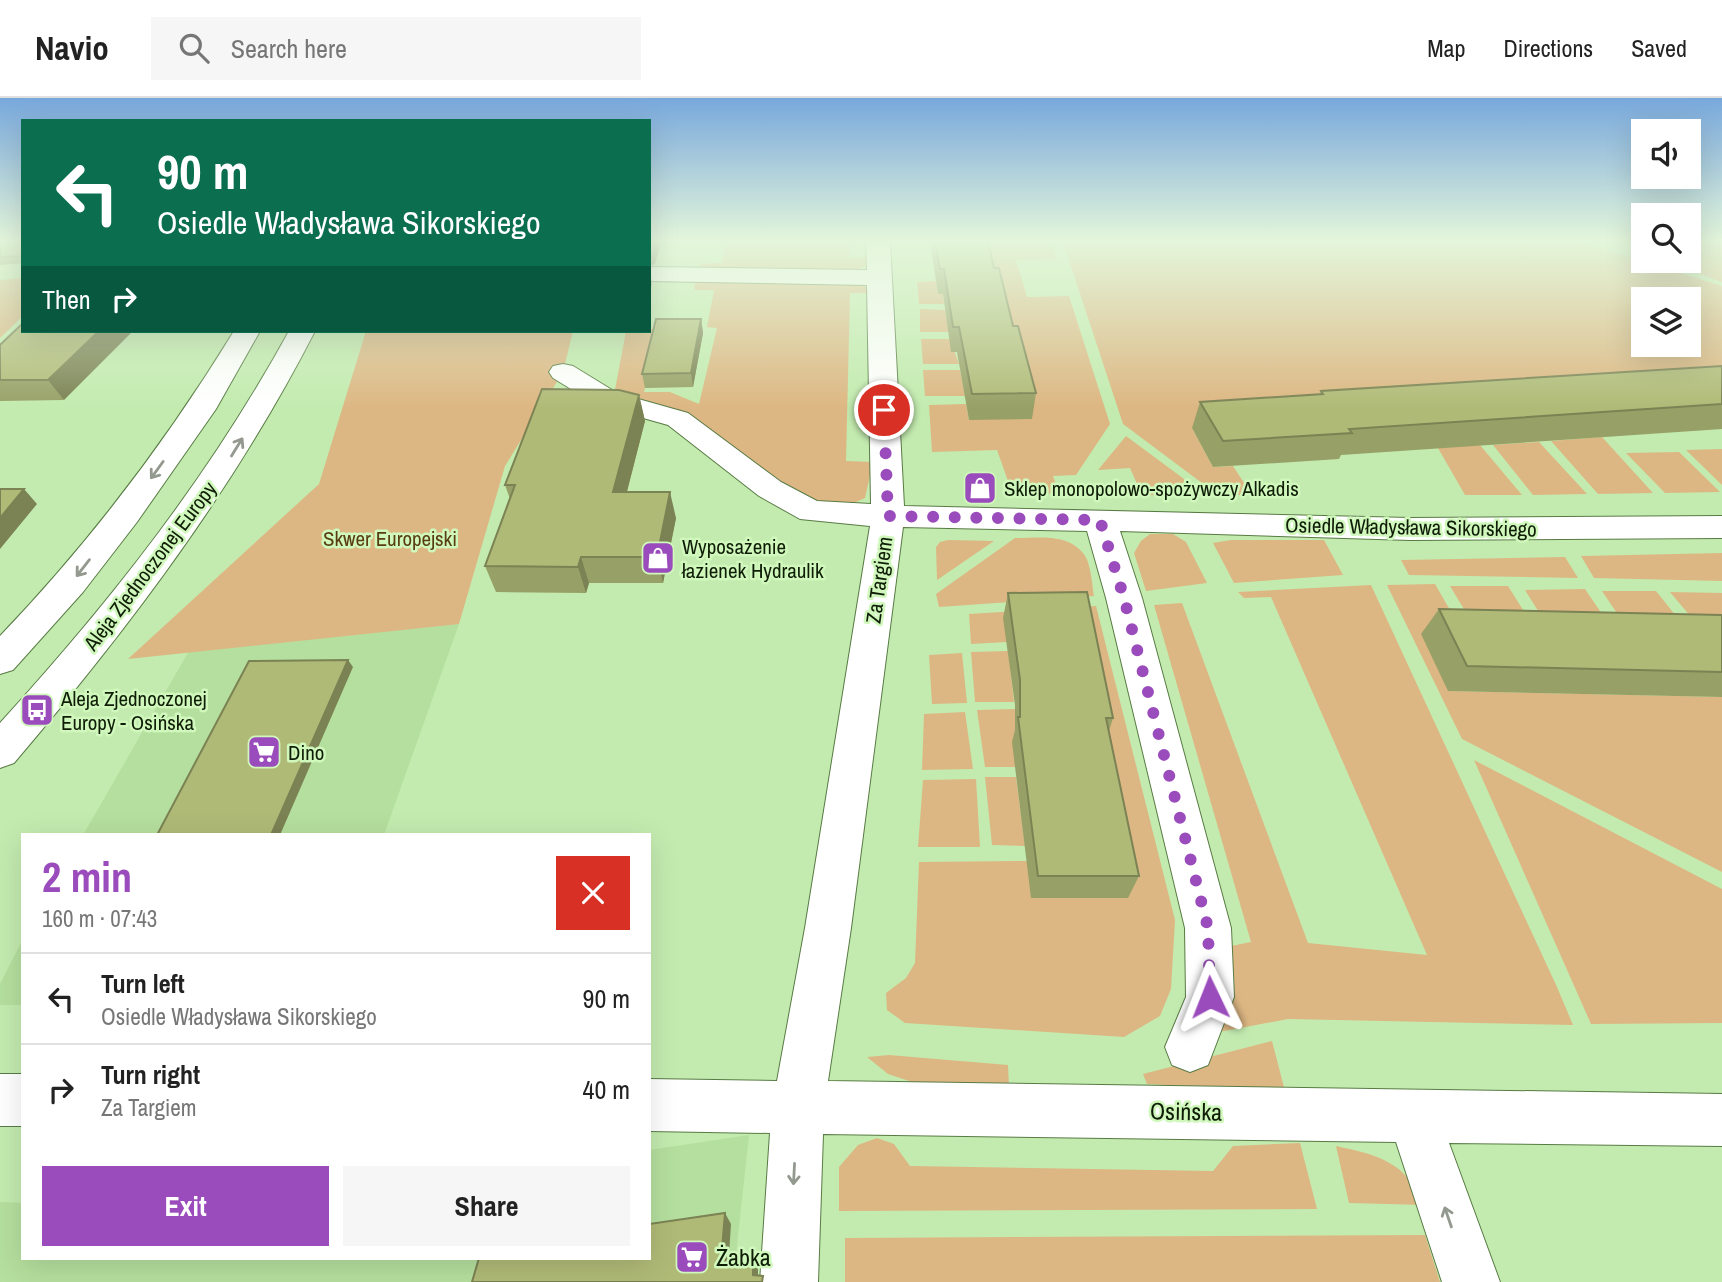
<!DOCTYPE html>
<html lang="en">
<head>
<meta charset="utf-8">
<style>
  :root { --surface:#fff; --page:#f6f6f6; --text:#222; --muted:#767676; --line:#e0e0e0; --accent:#9b4cbc }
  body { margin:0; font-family:"Archivo Narrow",sans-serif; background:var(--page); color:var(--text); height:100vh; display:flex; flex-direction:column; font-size:26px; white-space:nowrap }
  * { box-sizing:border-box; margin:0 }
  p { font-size:23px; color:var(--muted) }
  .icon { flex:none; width:38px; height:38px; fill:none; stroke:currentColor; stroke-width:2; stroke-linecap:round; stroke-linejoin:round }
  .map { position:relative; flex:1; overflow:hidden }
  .details { position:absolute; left:21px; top:735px; width:630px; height:427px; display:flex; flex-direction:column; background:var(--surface); border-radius:0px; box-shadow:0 7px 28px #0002 }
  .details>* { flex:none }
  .guide { position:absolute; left:21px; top:21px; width:630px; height:214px; border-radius:0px; box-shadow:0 7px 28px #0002; background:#0b6e4f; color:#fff; overflow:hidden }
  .tools { position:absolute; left:1631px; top:21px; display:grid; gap:14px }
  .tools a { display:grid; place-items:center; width:70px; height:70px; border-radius:0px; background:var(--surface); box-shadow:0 7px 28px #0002; font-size:35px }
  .pin { position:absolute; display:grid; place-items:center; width:60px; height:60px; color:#fff; margin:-30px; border:4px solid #fff; border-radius:50%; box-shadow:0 2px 7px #0007 }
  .me { position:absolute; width:77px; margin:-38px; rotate:358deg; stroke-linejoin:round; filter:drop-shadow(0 0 5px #0008) }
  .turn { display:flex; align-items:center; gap:24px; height:147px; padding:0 21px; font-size:32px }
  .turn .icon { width:91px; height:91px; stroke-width:2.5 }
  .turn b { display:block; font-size:49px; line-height:60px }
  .then { display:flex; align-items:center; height:66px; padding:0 21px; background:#0003; gap:14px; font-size:26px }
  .round { display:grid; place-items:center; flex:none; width:74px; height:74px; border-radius:0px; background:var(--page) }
  .head { display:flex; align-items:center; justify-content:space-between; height:119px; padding:0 21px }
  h1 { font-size:42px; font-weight:700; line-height:52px; color:var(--accent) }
  .button { display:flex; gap:14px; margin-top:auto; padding:14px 21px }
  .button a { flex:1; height:80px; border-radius:0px; background:var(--accent); color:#fff; font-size:28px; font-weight:700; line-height:80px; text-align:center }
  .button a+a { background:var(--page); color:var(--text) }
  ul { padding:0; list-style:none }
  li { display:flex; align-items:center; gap:21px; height:91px; padding:0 21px; border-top:2px solid var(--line) }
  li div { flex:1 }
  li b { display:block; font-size:26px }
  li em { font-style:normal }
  header { display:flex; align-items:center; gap:42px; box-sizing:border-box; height:98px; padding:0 35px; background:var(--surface); border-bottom:2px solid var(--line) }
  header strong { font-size:33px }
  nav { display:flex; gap:38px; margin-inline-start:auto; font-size:24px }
  .search { width:490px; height:63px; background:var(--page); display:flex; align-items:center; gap:18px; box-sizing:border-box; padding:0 24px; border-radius:0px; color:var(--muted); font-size:26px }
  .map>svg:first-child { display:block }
</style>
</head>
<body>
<header>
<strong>Navio</strong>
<div class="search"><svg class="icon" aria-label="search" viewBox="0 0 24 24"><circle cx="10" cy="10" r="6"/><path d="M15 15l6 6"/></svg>Search here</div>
<nav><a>Map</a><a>Directions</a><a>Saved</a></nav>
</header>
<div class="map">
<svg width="1722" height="1184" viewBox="0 0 1722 1184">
  <rect width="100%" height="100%" fill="#c3ebaf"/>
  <!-- built -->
  <path fill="#b5df9e" d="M459,526L384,737H83L197,539Z
    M23,841V907H0V886Z
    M749,1037L733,1184H0V1104L23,1105V1160H649V1052Z"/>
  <!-- green -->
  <path fill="#ddb783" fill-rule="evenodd" d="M726,144H849L850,160L867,159L868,167L853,173L702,172L699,166L722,165Z
    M980,144H1052L1057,161L1016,162L1027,199L1069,198L1110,326L1076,377L1053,378L1059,395L1013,397L997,352L932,354L929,307L966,306L969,322Z
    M1063,144H1580L1722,188V292L1192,330L1213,369L1233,368L1252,397H1218L1123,326ZM1643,201H1689V247H1643Z
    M1689,144H1722V184L1700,176Z
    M23,180V218L0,240V182Z
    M936,183L938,196H943L944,206H919L917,184Z
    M698,184L864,187L871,195H850L846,363L873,364L865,400L845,409L795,399L685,318L614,297L626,233L659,231L644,294H670L699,306L717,230L707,229L714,192H695L694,187Z
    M920,211L945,212L949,234H920Z
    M366,233H573L563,274L505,368L459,526L128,561L319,386Z
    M921,241H950L959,266H923Z
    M923,272H960L965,298H925Z
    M1126,338L1207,398L1142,397L1130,370L1098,372Z
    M1602,339L1653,395L1598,396L1551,343Z
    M1539,344L1587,396L1533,397L1493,347Z
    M1480,347L1522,397H1465L1438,350Z
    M1722,351V387L1686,352Z
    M1679,354L1720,394L1665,395L1626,355Z
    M1150,436H1173L1186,444L1207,485L1146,493L1134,455L1141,443Z
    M1015,440C1038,440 1067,435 1083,455C1091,464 1092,486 1094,498L939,509L936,496Z
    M948,442L994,443L937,482L936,449L940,444Z
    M1231,442H1324L1343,477L1234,485L1213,445Z
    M1722,455V483L1594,480L1581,458Z
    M1565,459L1578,480L1409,477L1401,462Z
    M1435,486L1465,538L1448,593L1722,599V774L1462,641L1387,487Z
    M1371,487L1557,889L1573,927L1288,921L1208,936L1221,850L1251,844L1154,507L1182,505L1308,845L1427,857L1271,499L1244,500L1238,494Z
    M1450,488H1508L1540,539L1480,538Z
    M1585,491L1619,541L1555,540L1525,492Z
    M1602,493H1656L1696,543L1635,542Z
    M1670,494L1722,495V543H1711Z
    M1096,508L1175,822L1171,891L1160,918L1124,939L905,925L887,912L886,895L906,880L915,865L919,764L1027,763L1128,800L1007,544L971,546L969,516Z
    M1008,553L1014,604H975L971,554Z
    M962,555L967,605L932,606L929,557Z
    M1015,611L1019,644L1015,669H985L977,612Z
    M965,614L973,671L922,672L924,616Z
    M1474,662L1722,791V925L1591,926Z
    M985,679H1016L1025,748L992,747Z
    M976,681L980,749H918L923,682Z
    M1272,943L1285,993L1147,986L1143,976Z
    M889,957L1008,967L1009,989L912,984L888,976L867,959Z
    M877,1040L894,1046L910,1068L1213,1073L1233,1048L1300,1045L1317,1111L839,1113V1069L858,1047Z
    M1336,1048C1377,1057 1406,1063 1424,1107L1349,1105Z
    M1425,1137L1440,1184H845V1140Z"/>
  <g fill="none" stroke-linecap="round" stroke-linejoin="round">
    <defs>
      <path id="minor" d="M866,144H890L904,408L1410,420L1722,418V440L1410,442L1120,433L1142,500L1231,830L1234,899L1208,967L1190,974L1172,967L1165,949L1186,899L1185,830L1106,500L1087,433L903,429L851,830L828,983L1722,996V1048L1449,1045L1500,1184H1442L1396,1044L823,1036L818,1184H760L770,1035L649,1033V981L777,983L805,830L870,428L800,421L759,398L668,327L597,307L553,280L549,274L553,268L563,266L573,268L617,295L688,315L781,384L817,403L871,406L867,187L649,183V169L867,172Z
        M0,976H23V1028H0Z"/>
      <path id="major" d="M234,233H260L216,311L137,424L83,494L13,572L0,576V538C90,444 166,344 234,233Z
        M289,233H315C234,391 129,530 14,665L0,670V625C111,503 209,379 289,233Z"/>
    </defs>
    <!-- minor casing -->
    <use href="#minor" stroke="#587b44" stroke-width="2"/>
    <!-- major casing -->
    <use href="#major" stroke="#587b44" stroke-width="2"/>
    <!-- minor -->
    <use href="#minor" fill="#fff" fill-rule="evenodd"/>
    <!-- major -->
    <use href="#major" fill="#fff" fill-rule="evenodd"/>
  </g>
  <!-- wall -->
  <path fill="#97a066" d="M0,144H23V165L0,167Z
    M930,144H988L994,170L1036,295L1032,321L969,322L957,254H951L943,196H938Z
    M701,221L703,235L693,289L645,290L642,276Z
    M23,225L64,302L0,303V247Z
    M1722,268V331L1341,357L1339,361L1213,369L1192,330L1200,304L1320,296L1321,293Z
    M639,297L645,323L627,394L676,420L663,485H589L586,495L496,494L485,468L510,401L505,387Z
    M1008,495L1113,620L1109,633L1139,778L1128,800H1031L1012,644L1015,632V607L1003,520Z
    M1439,511L1722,517V599L1448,593L1421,536Z"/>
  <!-- shaded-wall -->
  <path fill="#7b8253" d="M655,144H661L655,166L649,168V154Z
    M650,172L652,186L649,197V174Z
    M701,221L703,235L693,289L691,275Z
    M99,233H133L64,302L48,282Z
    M639,297L645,323L620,420L613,394Z
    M24,391L37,406L0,451V420Z
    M670,394L676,420L663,485L657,459Z
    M581,459L589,485L586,495L578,469Z
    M348,562L353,569L280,737H271Z
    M725,1115L731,1126L728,1172L721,1163Z
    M753,1162L758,1171V1184L753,1177Z"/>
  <!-- building -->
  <path fill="#b0ba77" stroke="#7b8253" stroke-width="2" d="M0,144H23V158L0,159Z
    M649,144H655L653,153L649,154Z
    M935,144H988L994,170H999L1013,228H1018L1036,295L972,296L959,229H953L944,171H940Z
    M656,221H701L691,275L642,276Z
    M23,225V233H99L48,282H0V247Z
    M1722,268V306L1349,331L1352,335L1223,343L1200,304L1323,296L1321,293Z
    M542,291L619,292L639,297L613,394H670L657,459H581L578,469L485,468L515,387H505Z
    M0,391H24L0,420Z
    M1087,494L1113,620H1106L1139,778H1038L1018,619H1020V582L1008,495Z
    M1439,511L1722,517V574L1467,568Z
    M348,562L271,737H157L249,563Z
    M725,1115L721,1163L753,1162V1177L763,1178L762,1184H472L479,1160H649V1126Z"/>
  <!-- one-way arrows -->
  <defs><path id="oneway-shaft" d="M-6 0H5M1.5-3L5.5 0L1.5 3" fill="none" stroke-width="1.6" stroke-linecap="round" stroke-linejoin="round" transform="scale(1.75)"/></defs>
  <g stroke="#93998f">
    <use href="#oneway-shaft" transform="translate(237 349) rotate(-58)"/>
    <use href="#oneway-shaft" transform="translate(157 372) rotate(126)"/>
    <use href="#oneway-shaft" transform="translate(83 470) rotate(128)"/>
    <use href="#oneway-shaft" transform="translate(794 1076) rotate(93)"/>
    <use href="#oneway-shaft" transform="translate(1448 1119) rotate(-109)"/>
  </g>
  <!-- sky -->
  <linearGradient id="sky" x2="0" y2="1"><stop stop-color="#78a8dc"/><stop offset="0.46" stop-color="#e4f6db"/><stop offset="1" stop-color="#e4f6db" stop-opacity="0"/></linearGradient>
  <rect width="1722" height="310" fill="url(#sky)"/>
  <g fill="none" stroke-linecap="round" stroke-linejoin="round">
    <!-- route -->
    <path stroke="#9b4cbc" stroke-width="12" stroke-dasharray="0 21.6" d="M884,312L888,418L1100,422L1124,500L1208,830L1210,899"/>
  </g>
  <!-- icons -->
  <defs>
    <symbol id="shop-square" viewBox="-11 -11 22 22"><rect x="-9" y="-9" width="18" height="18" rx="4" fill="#9b4cbc" stroke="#d0f8bc"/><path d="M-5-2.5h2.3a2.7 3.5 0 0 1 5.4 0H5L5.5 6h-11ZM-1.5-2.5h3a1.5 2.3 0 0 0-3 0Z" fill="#fff"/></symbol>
    <symbol id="bus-square" viewBox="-11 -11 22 22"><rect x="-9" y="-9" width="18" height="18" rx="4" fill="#9b4cbc" stroke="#d0f8bc"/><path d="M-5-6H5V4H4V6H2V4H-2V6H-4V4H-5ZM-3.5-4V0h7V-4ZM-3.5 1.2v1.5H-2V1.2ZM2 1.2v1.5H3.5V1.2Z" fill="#fff"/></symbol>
    <symbol id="supermarket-square" viewBox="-11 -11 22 22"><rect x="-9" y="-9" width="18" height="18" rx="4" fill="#9b4cbc" stroke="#d0f8bc"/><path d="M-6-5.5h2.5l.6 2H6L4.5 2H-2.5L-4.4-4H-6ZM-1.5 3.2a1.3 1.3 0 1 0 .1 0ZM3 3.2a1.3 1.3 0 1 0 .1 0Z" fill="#fff"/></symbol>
  </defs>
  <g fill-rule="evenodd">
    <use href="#shop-square" x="961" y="371" width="38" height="38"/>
    <use href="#shop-square" x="639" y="441" width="38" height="38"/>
    <use href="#bus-square" x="18" y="593" width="38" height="38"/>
    <use href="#supermarket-square" x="245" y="635" width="38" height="38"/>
    <use href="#supermarket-square" x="673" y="1140" width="38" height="38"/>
  </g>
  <g text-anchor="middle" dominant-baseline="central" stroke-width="5" stroke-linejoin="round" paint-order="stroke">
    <!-- poi labels -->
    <g font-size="21" fill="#0f1d07" stroke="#d0f8bc" text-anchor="start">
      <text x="1004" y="390">Sklep monopolowo-spożywczy Alkadis</text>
      <text x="682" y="448">Wyposażenie<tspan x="682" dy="24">łazienek Hydraulik</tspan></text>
      <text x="61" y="600">Aleja Zjednoczonej<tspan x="61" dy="24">Europy - Osińska</tspan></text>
      <text x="288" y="654">Dino</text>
    </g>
    <!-- street labels -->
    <g font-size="21" fill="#0f1d07" stroke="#d0f8bc">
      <text transform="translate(1411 429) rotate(1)">Osiedle Władysława Sikorskiego</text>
      <text transform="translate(150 468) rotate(-53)">Aleja Zjednoczonej Europy</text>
      <text transform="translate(879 482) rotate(-82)">Za Targiem</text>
    </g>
    <!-- park labels -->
    <g font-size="21" fill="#593d11" stroke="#d0f8bc">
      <text x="390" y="440">Skwer Europejski</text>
    </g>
    <!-- near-street labels -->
    <g font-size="24" fill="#0f1d07" stroke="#d0f8bc">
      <text transform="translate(1186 1013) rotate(1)">Osińska</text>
    </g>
    <!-- near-poi labels -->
    <g font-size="24" fill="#0f1d07" stroke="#d0f8bc" text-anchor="start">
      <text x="716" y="1159">Żabka</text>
    </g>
  </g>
</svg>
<div class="tools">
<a><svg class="icon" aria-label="sound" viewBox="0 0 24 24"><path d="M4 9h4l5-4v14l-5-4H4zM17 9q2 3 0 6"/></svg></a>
<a><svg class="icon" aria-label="search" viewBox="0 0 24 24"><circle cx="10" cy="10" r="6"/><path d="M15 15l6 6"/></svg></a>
<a><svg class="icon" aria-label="layers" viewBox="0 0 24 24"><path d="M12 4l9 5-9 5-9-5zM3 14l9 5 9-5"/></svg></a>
</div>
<div class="pin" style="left:884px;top:312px;background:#d93025"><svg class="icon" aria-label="arrive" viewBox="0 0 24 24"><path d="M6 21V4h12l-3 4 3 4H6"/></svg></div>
<svg class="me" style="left:1210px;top:899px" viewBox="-20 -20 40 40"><path d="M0-17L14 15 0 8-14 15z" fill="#9b4cbc" stroke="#fff" stroke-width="4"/></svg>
<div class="guide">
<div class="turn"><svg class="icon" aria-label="left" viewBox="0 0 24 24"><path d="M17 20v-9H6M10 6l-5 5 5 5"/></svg><div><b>90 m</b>Osiedle Władysława Sikorskiego</div></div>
<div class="then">Then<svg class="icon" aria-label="right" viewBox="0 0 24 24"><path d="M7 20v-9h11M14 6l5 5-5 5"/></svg></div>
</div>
<section class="details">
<div class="head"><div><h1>2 min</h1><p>160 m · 07:43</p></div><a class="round" style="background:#d93025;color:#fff"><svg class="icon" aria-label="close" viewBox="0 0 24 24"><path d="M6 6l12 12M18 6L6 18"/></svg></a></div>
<ul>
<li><svg class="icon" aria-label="left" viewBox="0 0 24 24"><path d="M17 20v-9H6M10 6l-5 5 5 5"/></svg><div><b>Turn left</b><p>Osiedle Władysława Sikorskiego</p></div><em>90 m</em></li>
<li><svg class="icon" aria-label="right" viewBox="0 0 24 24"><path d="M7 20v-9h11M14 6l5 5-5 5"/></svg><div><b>Turn right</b><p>Za Targiem</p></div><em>40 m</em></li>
</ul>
<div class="button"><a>Exit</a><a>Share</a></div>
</section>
</div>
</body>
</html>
